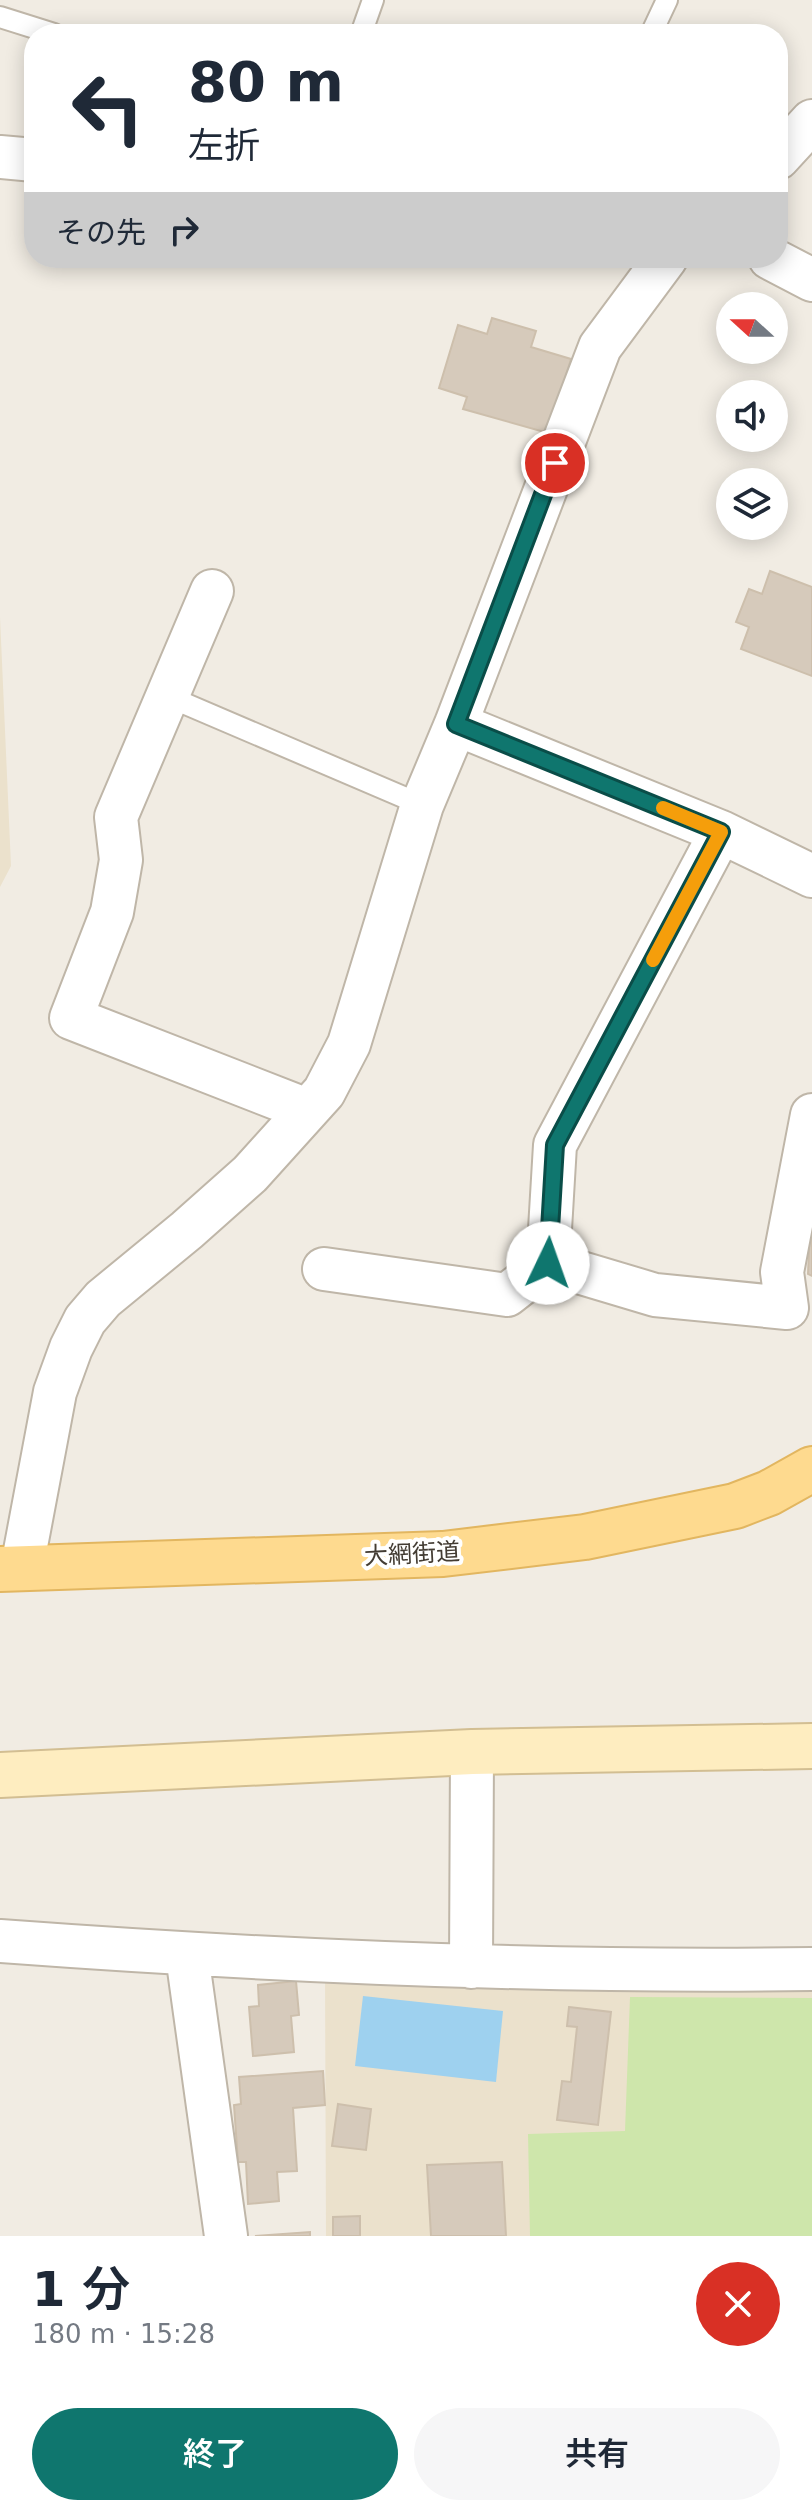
<!DOCTYPE html>
<html lang="ja">
<head>
<meta charset="utf-8">
<style>
  :root { --surface:#fff; --page:#f6f6f7; --text:#1f2937; --muted:#747a83; --accent:#0f766e }
  body { margin:0; font-family:"DejaVu Sans","Noto Sans JP",sans-serif; background:var(--page); color:var(--text); height:100vh; display:flex; flex-direction:column; font-size:30px; white-space:nowrap }
  * { box-sizing:border-box; margin:0 }
  p { font-size:26px; color:var(--muted) }
  .icon { flex:none; width:44px; height:44px; fill:none; stroke:currentColor; stroke-width:2; stroke-linecap:round; stroke-linejoin:round }
  .map { position:relative; height:2236px; overflow:hidden }
  .panel { display:flex; flex-direction:column; background:var(--surface); flex:1 }
  .panel>* { flex:none }
  .top-card { position:absolute; left:24px; top:24px; width:764px; height:244px; border-radius:32px; box-shadow:0 4px 20px #0003; background:#fff; color:var(--text); overflow:hidden }
  .needle { width:52px; rotate:291deg }
  .buttons { position:absolute; left:716px; top:292px; display:grid; gap:16px }
  .buttons a { display:grid; place-items:center; width:72px; height:72px; border-radius:50%; background:var(--surface); box-shadow:0 4px 20px #0003; font-size:40px }
  .pin { position:absolute; display:grid; place-items:center; width:68px; height:68px; color:#fff; margin:-34px; border:4px solid #fff; border-radius:50%; box-shadow:0 2px 8px #0007 }
  .me { position:absolute; width:88px; margin:-44px; rotate:3deg; stroke-linejoin:round; filter:drop-shadow(0 0 6px #0008) }
  .turn { display:flex; align-items:center; gap:28px; height:168px; padding:0 32px; font-size:36px }
  .turn .icon { width:104px; height:104px; stroke-width:2.5 }
  .turn b { display:block; font-size:56px; line-height:68px }
  .then { display:flex; align-items:center; height:76px; padding:0 32px; background:#0003; gap:16px; font-size:30px }
  .round { display:grid; place-items:center; flex:none; width:84px; height:84px; border-radius:42px; background:var(--page) }
  .headline { display:flex; align-items:center; justify-content:space-between; height:136px; padding:0 32px }
  h1 { font-size:48px; font-weight:600; line-height:60px }
  .cta { display:flex; gap:16px; margin-top:auto; padding:16px 32px }
  .cta a { flex:1; height:92px; border-radius:48px; background:var(--accent); color:#fff; font-size:32px; font-weight:600; line-height:92px; text-align:center }
  .cta a+a { background:var(--page); color:var(--text) }
  .map>svg:first-child { display:block }
</style>
</head>
<body>
<div class="map">
<svg width="812" height="2236" viewBox="0 0 812 2236">
  <rect width="100%" height="100%" fill="#f1ece3"/>
  <!-- education -->
  <path fill="#ebe1cc" d="M0,617L11,866L0,887Z
    M325,1973L812,1981V2236H326Z"/>
  <!-- green -->
  <path fill="#cee6ab" d="M630,1997L812,1998V2236H530L528,2134L625,2131Z"/>
  <!-- water -->
  <path fill="#9ed1ef" d="M363,1996L503,2011L496,2082L355,2066Z"/>
  <!-- building -->
  <path fill="#d6cabb" stroke="#cdbfac" stroke-width="2" d="M492,318L536,331L531,347L571,359L548,433L463,409L467,397L439,388L458,325L487,334Z
    M770,571L812,587V676L741,649L749,627L736,622L749,589L762,594Z
    M810,1229H812V1276L808,1274Z
    M296,1981L299,2015L291,2016L294,2052L253,2056L249,2007L259,2006L258,1985Z
    M569,2007L611,2012L598,2125L557,2120L562,2081L571,2082L577,2027L567,2026Z
    M323,2071L325,2105L293,2108L297,2171L277,2172L279,2201L248,2204L246,2162H238L234,2105L241,2104L239,2077Z
    M338,2104L371,2109L366,2150L332,2146Z
    M502,2162L506,2236H431L427,2165Z
    M360,2216V2236H333V2217Z
    M310,2232V2236H255Z"/>
  <g fill="none" stroke-linecap="round" stroke-linejoin="round">
    <defs>
      <path id="lane" d="M0,17L54,34
        M361,34L373,0
        M651,34L667,0
        M167,696L422,805"/>
      <path id="street" d="M0,157L34,160
        M778,158L812,121
        M770,258L812,280
        M212,591L116,817L121,860L112,912L71,1018L307,1110
        M456,724L721,832L812,876
        M548,1263L555,1145L721,832
        M324,1269L507,1295L548,1263L655,1295L787,1308L782,1272L812,1115
        M22,1567L55,1392L71,1348L85,1320L103,1299L187,1230L250,1174L324,1092L349,1044L422,805L456,724L600,347L666,258
        M0,1941C270,1961 541,1973 812,1969
        M187,1955L226,2236
        M471,1967L472,1752"/>
      <path id="secondary" d="M0,1775L472,1752L812,1746"/>
      <path id="primary" d="M0,1569L443,1554L585,1537L735,1506L769,1493L812,1469"/>
    </defs>
    <!-- lane casing -->
    <use href="#lane" stroke="#bfb6a8" stroke-width="24"/>
    <!-- street casing -->
    <use href="#street" stroke="#bfb6a8" stroke-width="46"/>
    <!-- secondary casing -->
    <use href="#secondary" stroke="#d2be92" stroke-width="48"/>
    <!-- primary casing -->
    <use href="#primary" stroke="#e2b660" stroke-width="48"/>
    <!-- lane -->
    <use href="#lane" stroke="#fff" stroke-width="20"/>
    <!-- street -->
    <use href="#street" stroke="#fff" stroke-width="42"/>
    <!-- secondary -->
    <use href="#secondary" stroke="#feedc0" stroke-width="44"/>
    <!-- primary -->
    <use href="#primary" stroke="#feda8f" stroke-width="44"/>
  </g>
  <g fill="none" stroke-linecap="round" stroke-linejoin="round">
    <defs>
      <path id="route" d="M548,1263L555,1145L721,832L456,724L555,463"/>
    </defs>
    <!-- route casing -->
    <use href="#route" stroke="#0a4d48" stroke-width="20"/>
    <!-- route -->
    <use href="#route" stroke="#0f766e" stroke-width="14"/>
    <!-- slow -->
    <path stroke="#f59e0b" stroke-width="14" d="M653,960L721,832L663,808"/>
  </g>
  <g text-anchor="middle" dominant-baseline="central" stroke-width="8" stroke-linejoin="round" paint-order="stroke">
    <!-- street labels -->
    <g font-size="24" fill="#433c33" stroke="#fff">
      <text transform="translate(412 1554) rotate(-3)">大網街道</text>
    </g>
  </g>
</svg>
<div class="buttons">
<a><svg class="needle" viewBox="-14 -14 28 28"><path d="M0-13l5 13h-10z" fill="#e53935"/><path d="M0 13l5-13h-10z" fill="#747a83"/></svg></a>
<a><svg class="icon" aria-label="sound" viewBox="0 0 24 24"><path d="M4 9h4l5-4v14l-5-4H4zM17 9q2 3 0 6"/></svg></a>
<a><svg class="icon" aria-label="layers" viewBox="0 0 24 24"><path d="M12 4l9 5-9 5-9-5zM3 14l9 5 9-5"/></svg></a>
</div>
<div class="pin" style="left:555px;top:463px;background:#d93025"><svg class="icon" aria-label="arrive" viewBox="0 0 24 24"><path d="M6 21V4h12l-3 4 3 4H6"/></svg></div>
<svg class="me" style="left:548px;top:1263px" viewBox="-20 -20 40 40"><circle r="19" fill="#fff"/><path d="M0-13L10 11 0 6-10 11z" fill="#0f766e"/></svg>
<div class="top-card">
<div class="turn"><svg class="icon" aria-label="left" viewBox="0 0 24 24"><path d="M17 20v-9H6M10 6l-5 5 5 5"/></svg><div><b>80 m</b>左折</div></div>
<div class="then">その先<svg class="icon" aria-label="right" viewBox="0 0 24 24"><path d="M7 20v-9h11M14 6l5 5-5 5"/></svg></div>
</div>
</div>
<section class="panel">
<div class="headline"><div><h1>1 分</h1><p>180 m · 15:28</p></div><a class="round" style="background:#d93025;color:#fff"><svg class="icon" aria-label="close" viewBox="0 0 24 24"><path d="M6 6l12 12M18 6L6 18"/></svg></a></div>
<div class="cta"><a>終了</a><a>共有</a></div>
</section>
</body>
</html>
